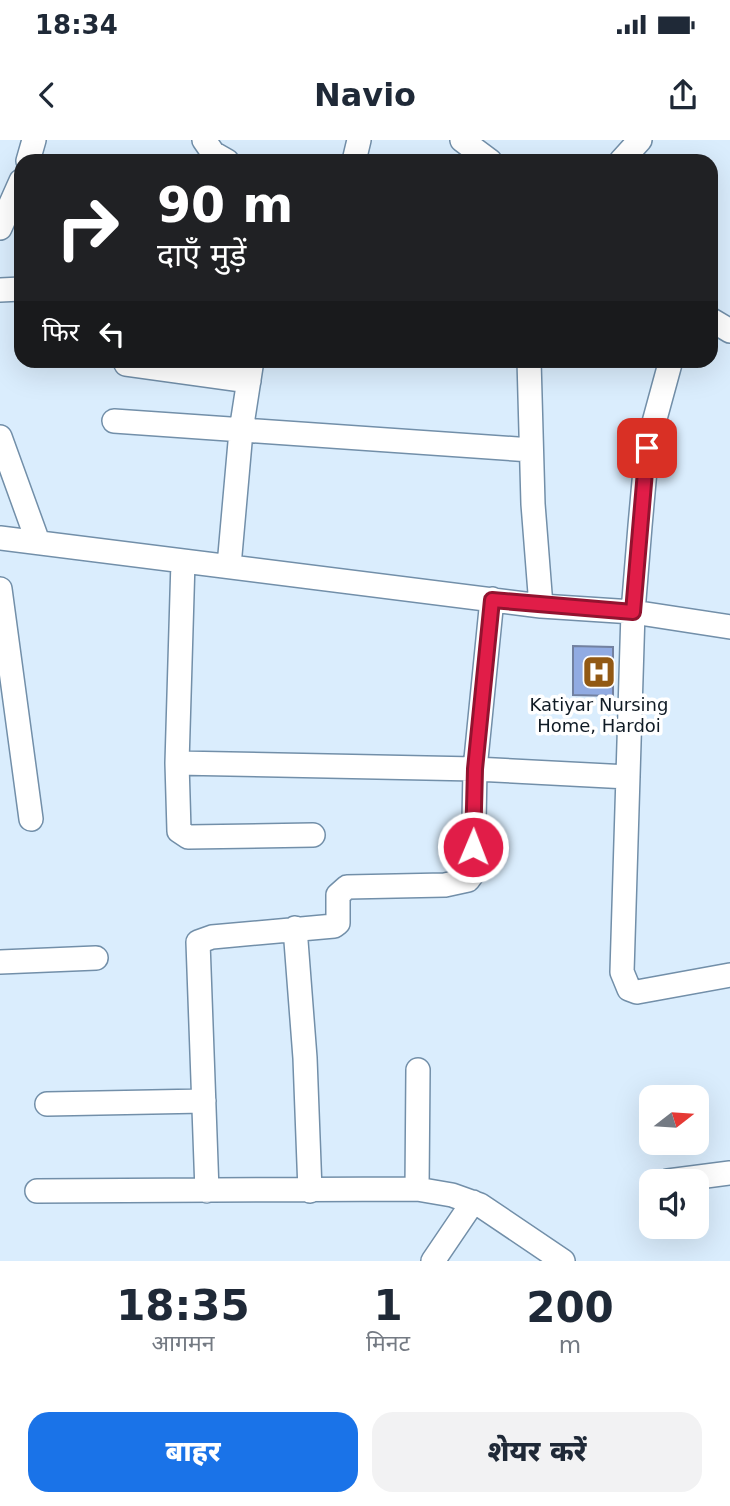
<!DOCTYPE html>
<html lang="hi">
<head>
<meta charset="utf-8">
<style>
  :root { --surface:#fff; --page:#f2f2f3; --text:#1f2937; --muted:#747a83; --accent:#1a73e8 }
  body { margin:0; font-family:"DejaVu Sans","Noto Sans Devanagari",sans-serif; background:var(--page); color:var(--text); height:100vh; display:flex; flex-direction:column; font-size:26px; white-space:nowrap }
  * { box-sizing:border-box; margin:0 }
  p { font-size:23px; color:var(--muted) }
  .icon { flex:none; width:38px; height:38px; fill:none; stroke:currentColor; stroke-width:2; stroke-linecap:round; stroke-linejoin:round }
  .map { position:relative; height:1121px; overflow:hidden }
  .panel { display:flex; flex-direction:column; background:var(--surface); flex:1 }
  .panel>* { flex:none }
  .guide { position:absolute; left:14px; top:14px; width:704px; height:214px; border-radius:21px; box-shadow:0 7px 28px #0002; background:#202124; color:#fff; overflow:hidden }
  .needle { width:46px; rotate:73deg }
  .buttons { position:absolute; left:639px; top:945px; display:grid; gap:14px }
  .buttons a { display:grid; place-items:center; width:70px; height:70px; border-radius:14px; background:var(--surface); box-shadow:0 7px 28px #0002; font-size:35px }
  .pin { position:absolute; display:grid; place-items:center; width:60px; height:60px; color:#fff; margin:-30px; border-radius:14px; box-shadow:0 4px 10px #0006 }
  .me { position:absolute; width:77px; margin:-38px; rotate:1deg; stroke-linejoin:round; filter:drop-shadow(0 0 5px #0008) }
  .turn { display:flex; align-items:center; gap:24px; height:147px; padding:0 28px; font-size:32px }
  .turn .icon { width:91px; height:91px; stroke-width:2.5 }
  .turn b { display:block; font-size:49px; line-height:60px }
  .then { display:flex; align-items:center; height:66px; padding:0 28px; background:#0003; gap:14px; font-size:26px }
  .eta { display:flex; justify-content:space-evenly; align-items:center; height:119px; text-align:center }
  .eta b { font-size:42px; font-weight:800; line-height:49px }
  .cta { display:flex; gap:14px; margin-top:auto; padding:14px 28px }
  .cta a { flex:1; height:80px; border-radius:21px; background:var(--accent); color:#fff; font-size:28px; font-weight:800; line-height:80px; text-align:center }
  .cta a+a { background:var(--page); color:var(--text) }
  .status { display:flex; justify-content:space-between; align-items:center; height:49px; padding:0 35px; background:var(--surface); direction:ltr }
  .status svg { height:19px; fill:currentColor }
  header { display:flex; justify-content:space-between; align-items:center; height:91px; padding:0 28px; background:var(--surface); font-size:32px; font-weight:800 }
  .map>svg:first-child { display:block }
</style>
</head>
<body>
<div class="status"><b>18:34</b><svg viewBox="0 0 49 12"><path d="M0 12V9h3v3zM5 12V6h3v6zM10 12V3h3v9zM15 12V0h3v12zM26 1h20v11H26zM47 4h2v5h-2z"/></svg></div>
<header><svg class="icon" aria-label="back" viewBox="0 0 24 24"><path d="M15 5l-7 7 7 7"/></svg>Navio<svg class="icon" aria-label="share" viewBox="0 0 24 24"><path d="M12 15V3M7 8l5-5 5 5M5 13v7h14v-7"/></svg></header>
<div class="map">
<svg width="730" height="1121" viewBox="0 0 730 1121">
  <rect width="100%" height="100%" fill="#daedfd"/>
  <!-- building -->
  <path fill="#91abe2" stroke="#7281a0" stroke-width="2" d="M573,506L613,507V556L573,555Z"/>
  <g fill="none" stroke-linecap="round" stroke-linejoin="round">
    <defs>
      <path id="minor" d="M204,0L213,13L227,21
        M462,0L490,21
        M28,21L34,0
        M354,21L359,0
        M621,21L640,0
        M0,88L21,41
        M0,150L21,149
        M710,179L730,191
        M529,220L533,364L541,466
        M671,220L647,308L640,386L633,472L622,832L629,849L637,852L730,835
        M126,224L249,241
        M114,281L531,310
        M0,297L38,402
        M0,398L541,466L633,472L730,487
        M183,421L177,623L179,691L188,697L313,695
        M229,426L241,291L252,220
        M0,449L31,679
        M177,623L475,629L628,637
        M295,788L305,918L310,1051
        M0,822L96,818
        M47,964L204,961
        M668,1041L730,1033
        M417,1049L418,930
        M37,1051L417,1049L452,1055L480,1065L563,1121
        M207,1051L198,802L212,797L334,786L338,783V755L347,747L445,745L468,740L473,733L475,629L492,459
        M433,1121L473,1062"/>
    </defs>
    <!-- minor casing -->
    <use href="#minor" stroke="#728fa9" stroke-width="26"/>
    <!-- minor -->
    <use href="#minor" stroke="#fff" stroke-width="23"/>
  </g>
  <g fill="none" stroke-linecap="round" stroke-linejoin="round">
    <defs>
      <path id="route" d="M473,707L475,629L492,460L633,472L647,308"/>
    </defs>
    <!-- route casing -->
    <use href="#route" stroke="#92132f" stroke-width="18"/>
    <!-- route -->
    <use href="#route" stroke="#e11d48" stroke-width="12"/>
  </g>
  <!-- icons -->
  <defs>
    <symbol id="hospital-square" viewBox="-11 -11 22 22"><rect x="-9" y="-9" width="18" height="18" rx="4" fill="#925914" stroke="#fff"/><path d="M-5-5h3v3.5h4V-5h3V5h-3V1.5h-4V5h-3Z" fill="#fff"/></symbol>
  </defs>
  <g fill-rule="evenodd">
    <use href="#hospital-square" x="580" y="513" width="38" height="38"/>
  </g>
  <g text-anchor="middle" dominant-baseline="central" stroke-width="7" stroke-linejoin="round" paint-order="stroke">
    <!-- poi labels -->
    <g font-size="18" fill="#101b25" stroke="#fff">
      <text x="599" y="564">Katiyar Nursing<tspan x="599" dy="21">Home, Hardoi</tspan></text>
    </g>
  </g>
</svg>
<div class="buttons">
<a><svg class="needle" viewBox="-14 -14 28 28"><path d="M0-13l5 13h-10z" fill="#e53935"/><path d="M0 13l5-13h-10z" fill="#747a83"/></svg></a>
<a><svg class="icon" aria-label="sound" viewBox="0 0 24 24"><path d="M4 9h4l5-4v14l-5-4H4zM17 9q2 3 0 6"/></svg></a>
</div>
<div class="pin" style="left:647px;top:308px;background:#d93025"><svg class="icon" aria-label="arrive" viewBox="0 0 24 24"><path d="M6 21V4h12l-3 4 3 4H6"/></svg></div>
<svg class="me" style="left:473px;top:707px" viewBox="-20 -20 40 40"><circle r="17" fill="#e11d48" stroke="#fff" stroke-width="3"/><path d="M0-11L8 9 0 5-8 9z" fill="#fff"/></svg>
<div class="guide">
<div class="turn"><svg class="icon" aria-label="right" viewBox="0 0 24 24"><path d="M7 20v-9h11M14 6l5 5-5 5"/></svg><div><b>90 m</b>दाएँ मुड़ें</div></div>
<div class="then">फिर<svg class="icon" aria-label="left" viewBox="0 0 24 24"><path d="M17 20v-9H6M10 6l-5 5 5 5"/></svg></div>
</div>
</div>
<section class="panel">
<div class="eta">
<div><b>18:35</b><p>आगमन</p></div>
<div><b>1</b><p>मिनट</p></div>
<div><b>200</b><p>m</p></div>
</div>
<div class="cta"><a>बाहर</a><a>शेयर करें</a></div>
</section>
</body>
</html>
